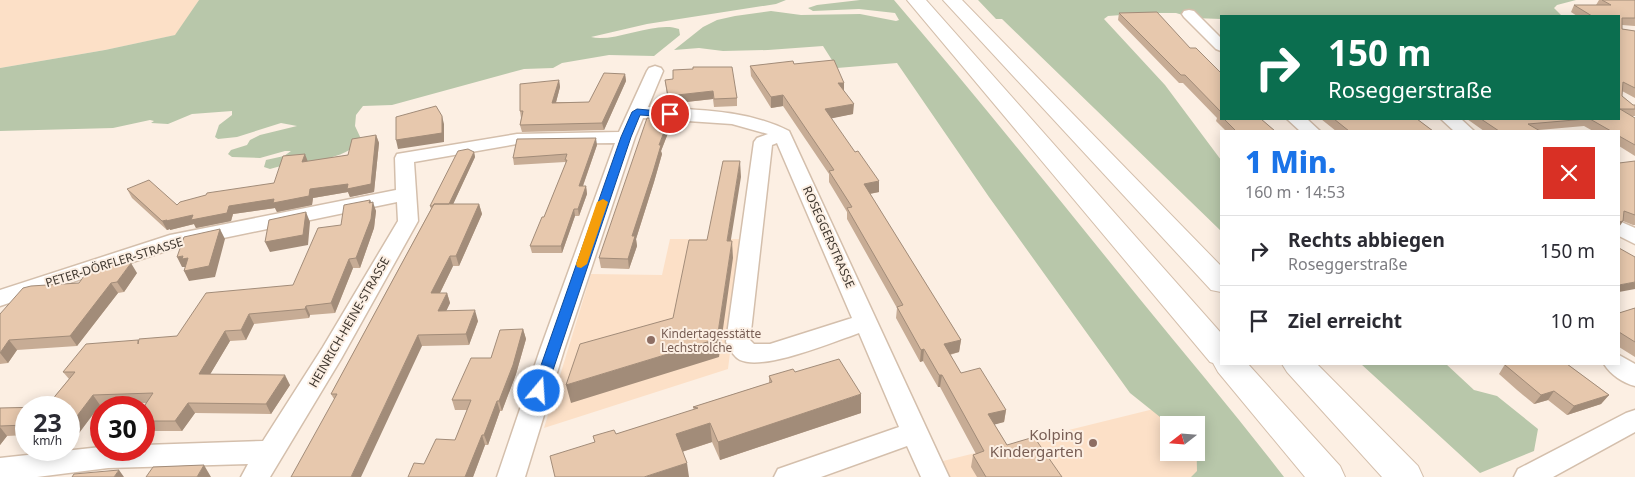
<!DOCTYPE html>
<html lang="de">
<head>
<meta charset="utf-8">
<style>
  :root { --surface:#fff; --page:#f7f7f7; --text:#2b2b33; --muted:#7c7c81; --line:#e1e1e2; --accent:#1a73e8 }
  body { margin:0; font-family:"Noto Sans",sans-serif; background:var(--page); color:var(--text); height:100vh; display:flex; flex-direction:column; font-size:19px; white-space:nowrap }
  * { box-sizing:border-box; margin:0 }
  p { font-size:16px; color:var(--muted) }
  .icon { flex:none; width:28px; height:28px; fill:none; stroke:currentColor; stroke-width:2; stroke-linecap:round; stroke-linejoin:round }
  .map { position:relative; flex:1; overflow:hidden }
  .panel { position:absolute; left:1220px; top:130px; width:400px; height:235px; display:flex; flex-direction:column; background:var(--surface); border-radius:0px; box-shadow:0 2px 12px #0003 }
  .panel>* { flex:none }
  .banner { position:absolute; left:1220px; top:15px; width:400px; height:105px; border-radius:0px; box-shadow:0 2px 12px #0003; background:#0b6e4f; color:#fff; overflow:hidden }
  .needle { width:32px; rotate:253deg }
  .fabs { position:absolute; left:1160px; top:416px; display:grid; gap:10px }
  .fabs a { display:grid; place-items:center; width:45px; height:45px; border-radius:0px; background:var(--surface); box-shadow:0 2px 12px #0003; font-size:25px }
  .speed { position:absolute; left:15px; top:396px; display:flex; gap:10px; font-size:25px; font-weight:700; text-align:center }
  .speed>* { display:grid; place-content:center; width:65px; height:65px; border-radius:50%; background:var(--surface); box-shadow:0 2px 12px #0003; line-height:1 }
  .speed small { font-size:12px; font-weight:400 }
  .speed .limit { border:8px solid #d22; background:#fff; color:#111 }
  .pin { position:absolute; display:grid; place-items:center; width:42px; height:42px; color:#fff; margin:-21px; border:2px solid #fff; border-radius:50%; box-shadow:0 1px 5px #0007 }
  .me { position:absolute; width:55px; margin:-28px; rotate:18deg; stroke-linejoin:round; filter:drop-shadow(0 0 4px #0008) }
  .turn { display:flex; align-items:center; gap:18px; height:105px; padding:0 25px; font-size:22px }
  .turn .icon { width:65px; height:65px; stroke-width:2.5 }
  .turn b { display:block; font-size:35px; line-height:42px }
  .round { display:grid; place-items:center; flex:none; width:52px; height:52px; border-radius:0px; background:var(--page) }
  .overview { display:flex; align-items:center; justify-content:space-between; height:85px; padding:0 25px }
  h1 { font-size:30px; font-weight:800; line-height:38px; color:var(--accent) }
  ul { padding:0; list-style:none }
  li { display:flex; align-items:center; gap:15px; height:70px; padding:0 25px; border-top:1px solid var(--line) }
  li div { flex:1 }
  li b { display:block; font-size:19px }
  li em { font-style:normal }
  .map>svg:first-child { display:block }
</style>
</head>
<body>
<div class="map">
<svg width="1635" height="477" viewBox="0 0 1635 477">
  <rect width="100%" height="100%" fill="#fcefe3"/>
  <!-- built -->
  <path fill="#fce0c7" d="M0,0H199L176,35L105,50L0,68Z
    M670,239H744L728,369L544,428L591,274L662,275Z
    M1174,404L1190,425H1169V452H1196V433L1229,477H945L939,462Z"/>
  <!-- green -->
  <path fill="#b8c7aa" d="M199,0H786L776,4L647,24L591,37C614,43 657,20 679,29L680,35L654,56L609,55L562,63L553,68L524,69L392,105L363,106L356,115L355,126L362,141C333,166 304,158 270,169L264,167L266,160L284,156L291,151H285L260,158L232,157L228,154L231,150L247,145L250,140L260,135L297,126L281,123L237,137L218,139L215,137L219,125L232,115V111L192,114L168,124L151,123L154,121L150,120L113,128L0,131V68L105,50L175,35Z
    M860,0H894C978,98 1058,198 1139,298C1188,358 1237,416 1284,477H1191L1197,471L1196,425H1170L1130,393L989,197L897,63L837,68L823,46L768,50L723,51L699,48L674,50L703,27L717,20L735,16L771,11L801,15L860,14L896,21L899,20L895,13L859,9L813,11L808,8L817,5Z
    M978,0H1576L1557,5L1554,8L1562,16H1221V19L1193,18L1176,13H1149L1108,16L1104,19L1165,85L1221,160V231L1002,19H996Z
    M1361,364H1446L1474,390L1497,396L1538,429L1534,451L1480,473Z"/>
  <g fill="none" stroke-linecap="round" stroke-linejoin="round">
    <defs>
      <path id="minor" d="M1189,10L1194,11L1221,38V51L1216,49L1184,17L1182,14L1184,11Z
        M655,66L661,68L663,71L648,107C696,110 745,109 789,131L949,477H921L907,446L821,477H774L778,469L899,427L859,333C833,342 764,371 740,360C734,357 729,348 726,342L754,142L757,138L768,134L732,124L643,118L635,137L564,350L525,477H497L540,350L615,143L517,144L414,162L418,221L341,359L270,477H241L248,464L108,468L37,477H0V458L101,447V450H144V445L263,441L323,347L398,221L397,202L175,248L0,306V290L170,235L396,190L395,158L397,154L517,134L619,132L647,71L649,68ZM777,143L852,318L770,344H754L750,340L772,145Z
        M1287,119H1307L1320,131H1300Z
        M1441,119H1461L1474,131H1454Z
        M1619,221L1635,228V244L1619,236Z
        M1619,355L1635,364V386C1623,383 1611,375 1604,364H1619Z
        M1635,410V432L1553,477H1514L1518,469L1626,413Z"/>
      <path id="motorway" d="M907,0H926L1221,333V364H1248L1340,466L1345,477H1305L1218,372L1213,363L1210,362Z
        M943,0H962L1221,266V292L1211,290Z
        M1282,364H1317L1418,466L1423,477H1382L1287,372Z"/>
    </defs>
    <!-- minor casing -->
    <use href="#minor" stroke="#d4bfac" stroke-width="3"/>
    <!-- motorway casing -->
    <use href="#motorway" stroke="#d4bfac" stroke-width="2"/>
    <!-- minor -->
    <use href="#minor" fill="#fff" fill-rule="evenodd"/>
    <!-- motorway -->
    <use href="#motorway" fill="#fff" fill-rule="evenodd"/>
  </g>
  <!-- wall -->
  <path fill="#c7ac95" d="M1599,0H1635V26L1622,25V29L1635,31V98L1622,91V96L1633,105H1635V116H1632L1635,118V156L1619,146V131H1593L1584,126L1539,130L1540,131H1484L1467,119H1619V16H1577L1571,12L1574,5H1596Z
    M1119,13L1190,48L1221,73V119H1261L1275,131H1226L1216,121L1217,118L1183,83H1179L1118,20Z
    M794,64L844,91L853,114L831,118L879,192L870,194L961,340L959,352L950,355L961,373L1006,410L1004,422L994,424L1007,445L1062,477H977L971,467L973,455L976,454L940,387H938L923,361L920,362L896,318L897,308L847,219V212L829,182V174L783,106L771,108L751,76L750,66Z
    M625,74L626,81L604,130L522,132L520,125L521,118L520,111L559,80L560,87L556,102H589Z
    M665,80L737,98V106L714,107L713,99L668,104Z
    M1321,119H1417L1433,131H1336Z
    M670,128L661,151L662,154L654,182L636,239L637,246L629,269L601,268L599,258Z
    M376,135L379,143L374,192L350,197L348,192L313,198L312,205L277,212L275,208L233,214L231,221L196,228L194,224L170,230V229L167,230L132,198L127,189L177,205L274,183L308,161L348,155Z
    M597,145L583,186H586L587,194L579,216H575L562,253H532L530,246L544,217L566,163L565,162L514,165L513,158Z
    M474,152L475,157L453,204H479L482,214L459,266H453L440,293H447L450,303L446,311L478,321L469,345L422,346L334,399L331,394L431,209L430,206Z
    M1635,161V225H1633L1623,221L1619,227Z
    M370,200L376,211L374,228L360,268H353L335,313L310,315L309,318L254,324L246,340L230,341L210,374L290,385L271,414L195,413L182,431H144V408L146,403L100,405L79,433L69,434V408H26V435L7,436L0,445V408L46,407L69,379L63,372L138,340L139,341L177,336L293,285L341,225Z
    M137,273L124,292L118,293L77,346L17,350L8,363L0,364V314L79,283Z
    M1635,308V357L1619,347V313Z
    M523,329L526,339L516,374L502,411H500L488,445H485L473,477H408L455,440L467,410H455L452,400Z
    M1504,364H1567L1609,395L1601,404L1567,415L1548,400L1534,404L1517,390L1499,374L1505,364Z
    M795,372L861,413L720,460L712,442L682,452L595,442L593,436L616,434L694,410L693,407L769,383V376Z"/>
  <!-- shaded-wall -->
  <path fill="#a28c79" d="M625,74L626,81L604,130L602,123Z
    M559,80L560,87L554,110L552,103Z
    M838,83H844V93Z
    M713,91V99L668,104V96Z
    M783,95V106L771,108V97Z
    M854,104L853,114L824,120L825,109Z
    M442,116L444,124V142L398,149L396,140Z
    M669,119L670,128L661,151L662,154L654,182L636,239L637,246L629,269L628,259L632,236L659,145Z
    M376,135L379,143L374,192L350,197L348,192L313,198L312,205L277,212L275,208L233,214L231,221L196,228L194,224L170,230V229L167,230L162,221L193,215L229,206L310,189Z
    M596,138L597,145L580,194L579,186Z
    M474,152L475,157L450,211L448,205Z
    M305,154L308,162H302Z
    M740,161L741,177L728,258L727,241Z
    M879,181V192L863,195L864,184Z
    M586,186L587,194L579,216L578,209Z
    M370,200L372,206L373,202L376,211L374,228L360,268L356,258Z
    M479,204L482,214L459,266L456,256Z
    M574,209L575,216L562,253L561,246Z
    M306,212L310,222L308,245L270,252L265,242Z
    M1623,221L1619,227V222Z
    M220,229L225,239L215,277L189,281L184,271Z
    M732,241L733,258L719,357L571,403L566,385L717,339Z
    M183,256L188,258L187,267H182L177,257Z
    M450,256L453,266L435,303L431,293Z
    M349,259L353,268L335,313L331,303Z
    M131,263L137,273L124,292L117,282Z
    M1635,282V289L1619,292V285Z
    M111,283L118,293L77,346L70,336Z
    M447,293L450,303L441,322L438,311Z
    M306,306L310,315L309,318L305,309Z
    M475,310L478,321L469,345L466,334Z
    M249,314L254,324L246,340L241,330Z
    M523,329L526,339L516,374L502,411L499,401Z
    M225,331L230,341L205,383L199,374Z
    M418,335L422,346L361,477H351Z
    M9,340L17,350L8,363L0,353Z
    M961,340L959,352L943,356L944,344Z
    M924,349L923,361L920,362L921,350Z
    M285,375L290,385L271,414L266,404Z
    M939,375H942L940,387H938Z
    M1554,391L1548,400L1534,404L1541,395Z
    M861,394V413L720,460L718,442Z
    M93,395L100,405L79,433L71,424Z
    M1609,395L1601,404L1567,415L1574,406Z
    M497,401L500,411L488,445L484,435Z
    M188,403L195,413L182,431L175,421Z
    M1006,410L1004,422L986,427L988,414Z
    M710,423L712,442L678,453L676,434Z
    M0,427L7,436L0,445Z
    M482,435L485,445L473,477H465Z
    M687,463L689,477H644Z
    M204,465L211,477H197Z
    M119,470L124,477H114Z"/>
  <!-- building -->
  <path fill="#e7c8ad" stroke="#a28c79" d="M1602,0H1635V18H1622V29L1635,31V88L1623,82L1622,96L1633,105H1635V109H1620L1635,118V145L1619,136V131H1611L1590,119H1619V16H1592L1574,5H1611Z
    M1157,12L1190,48H1196L1221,73V112L1185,75H1181L1119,13Z
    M834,60L844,83H838L854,104L825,109L855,152L858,151L879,181L864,184L961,340L944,344L961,373L980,368L1006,410L988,414L1007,445L1034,437L1062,477H986L973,455L984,451L942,375H939L924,349L921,350L897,307L903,305L847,208L852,207L829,171L834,170L783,95L771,97L750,66L793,61L794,64Z
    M693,67H732L737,98L714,99L713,91L668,96L665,80L673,79V70L693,69Z
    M604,73L625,74L602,123L520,125L523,111H520V84L559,80L552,103L589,102Z
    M436,106L442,116V133L396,140V117Z
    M647,118L669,119L659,145H661L653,172L632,236H635L628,259L599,258Z
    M1224,119H1261L1275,131H1236Z
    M1334,119H1417L1433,131H1349Z
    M1481,119H1586L1528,124L1540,131H1499Z
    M376,135L371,184L347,189L348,184L310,189L309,196L273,203L274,199L229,206L227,213L191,220L193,215L166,221L167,220L162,221L127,189L149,180L177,205L180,202L206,195L207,193L274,183L283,156L305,154L302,162L348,155L352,139Z
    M596,138L579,186H586L578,209H574L561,246H530L542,217H544L567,160H565L567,154L513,158L517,139Z
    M468,149L474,152L449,204H434L433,206H430L458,151Z
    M723,161H740L727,241H732L717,339L566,385L580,344L673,318L689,240H707Z
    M1635,161V215L1624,211L1623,221L1619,222V163Z
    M370,200L369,203L373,202L371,219L356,258L349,259L331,303L306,306L305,309L249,314L241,330L225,331L199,374L285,375L266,404L188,403L175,421H144V408H143L153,393L93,395L71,424H69V408H26V425L0,426V408L46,407L75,372H63L86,344L138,340V344L139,339L177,336L206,293L293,285L318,228L341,225L344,205Z
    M434,204H479L456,256H450L431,293H447L438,311L475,310L466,334L418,335L351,477H291L337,394H331Z
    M306,212L303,235L265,242L269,220Z
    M220,229L209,266L184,271L188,258L182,259L183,256L177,257L184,237Z
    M1619,248L1635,257V282L1619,285Z
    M131,263L117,282L111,283L70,336L9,340L0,353V314L23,288L31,286L79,283L91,266Z
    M1635,308V342L1619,332V313Z
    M523,329L513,365L499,401H497L484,435H482L465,477H408L414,463L424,464L436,439L455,440L471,400H452L471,358H491L500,330Z
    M839,359L861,394L718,442L710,423L676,434L687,463L644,477H555L550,456L595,442L593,436L614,430L616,434L698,408L693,407L772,382L769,376L793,369L795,372Z
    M1508,364H1567L1609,395L1574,406L1554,391L1541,395L1505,365Z
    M204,465L197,477H146L153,467Z
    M119,470L114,477H72L74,474Z"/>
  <!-- route -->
  <path fill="#1a73e8" stroke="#114b97" d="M637,109L670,112L674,114L670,117L640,115L631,137L546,391L544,395L539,396L534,395L532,391L621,137L632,112Z"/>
  <!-- slow -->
  <path fill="#f59e0b" d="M603,199L608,202L587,264L581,268L577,267L576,264L597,202Z"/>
  <!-- markers -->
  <g fill="#8d6e63" stroke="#fcefe3" stroke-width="2">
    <circle cx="651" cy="340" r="5"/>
    <circle cx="1093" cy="443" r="5"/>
  </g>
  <g text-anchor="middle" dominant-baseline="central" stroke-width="4" stroke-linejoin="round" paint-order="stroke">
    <!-- street labels -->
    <g font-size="12" fill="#3f372f" stroke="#fcefe3">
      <text transform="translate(829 237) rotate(66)">ROSEGGERSTRASSE</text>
      <text transform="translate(114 262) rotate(-17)">PETER-DÖRFLER-STRASSE</text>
      <text transform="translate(349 322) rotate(-60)">HEINRICH-HEINE-STRASSE</text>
    </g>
    <!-- education labels -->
    <g font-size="12" fill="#785e54" stroke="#fcefe3" text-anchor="start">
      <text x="661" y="333">Kindertagesstätte<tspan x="661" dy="14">Lechstrolche</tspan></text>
    </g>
    <!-- near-education labels -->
    <g font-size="15" fill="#785e54" stroke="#fcefe3" text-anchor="end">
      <text x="1083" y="434">Kolping<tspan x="1083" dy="17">Kindergarten</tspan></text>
    </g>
  </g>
</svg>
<div class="fabs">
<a><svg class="needle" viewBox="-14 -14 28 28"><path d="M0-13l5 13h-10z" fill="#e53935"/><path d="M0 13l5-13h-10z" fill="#7c7c81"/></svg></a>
</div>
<div class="speed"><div>23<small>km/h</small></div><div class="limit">30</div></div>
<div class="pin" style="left:670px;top:114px;background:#d93025"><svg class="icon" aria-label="arrive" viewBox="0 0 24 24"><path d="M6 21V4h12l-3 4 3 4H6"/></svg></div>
<svg class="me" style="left:539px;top:391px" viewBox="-20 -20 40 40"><circle r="17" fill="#1a73e8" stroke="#fff" stroke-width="3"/><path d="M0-11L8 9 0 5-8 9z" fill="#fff"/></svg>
<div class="banner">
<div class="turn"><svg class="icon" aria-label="right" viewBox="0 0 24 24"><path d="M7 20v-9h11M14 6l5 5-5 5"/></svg><div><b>150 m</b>Roseggerstraße</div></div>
</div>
<section class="panel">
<div class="overview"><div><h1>1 Min.</h1><p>160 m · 14:53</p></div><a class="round" style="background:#d93025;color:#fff"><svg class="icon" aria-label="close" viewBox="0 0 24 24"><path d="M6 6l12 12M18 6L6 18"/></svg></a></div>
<ul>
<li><svg class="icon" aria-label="right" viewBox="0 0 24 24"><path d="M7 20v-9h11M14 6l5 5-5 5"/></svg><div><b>Rechts abbiegen</b><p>Roseggerstraße</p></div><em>150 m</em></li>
<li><svg class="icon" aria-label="arrive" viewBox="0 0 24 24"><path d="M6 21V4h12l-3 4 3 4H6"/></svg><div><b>Ziel erreicht</b></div><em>10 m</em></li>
</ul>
</section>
</div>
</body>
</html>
